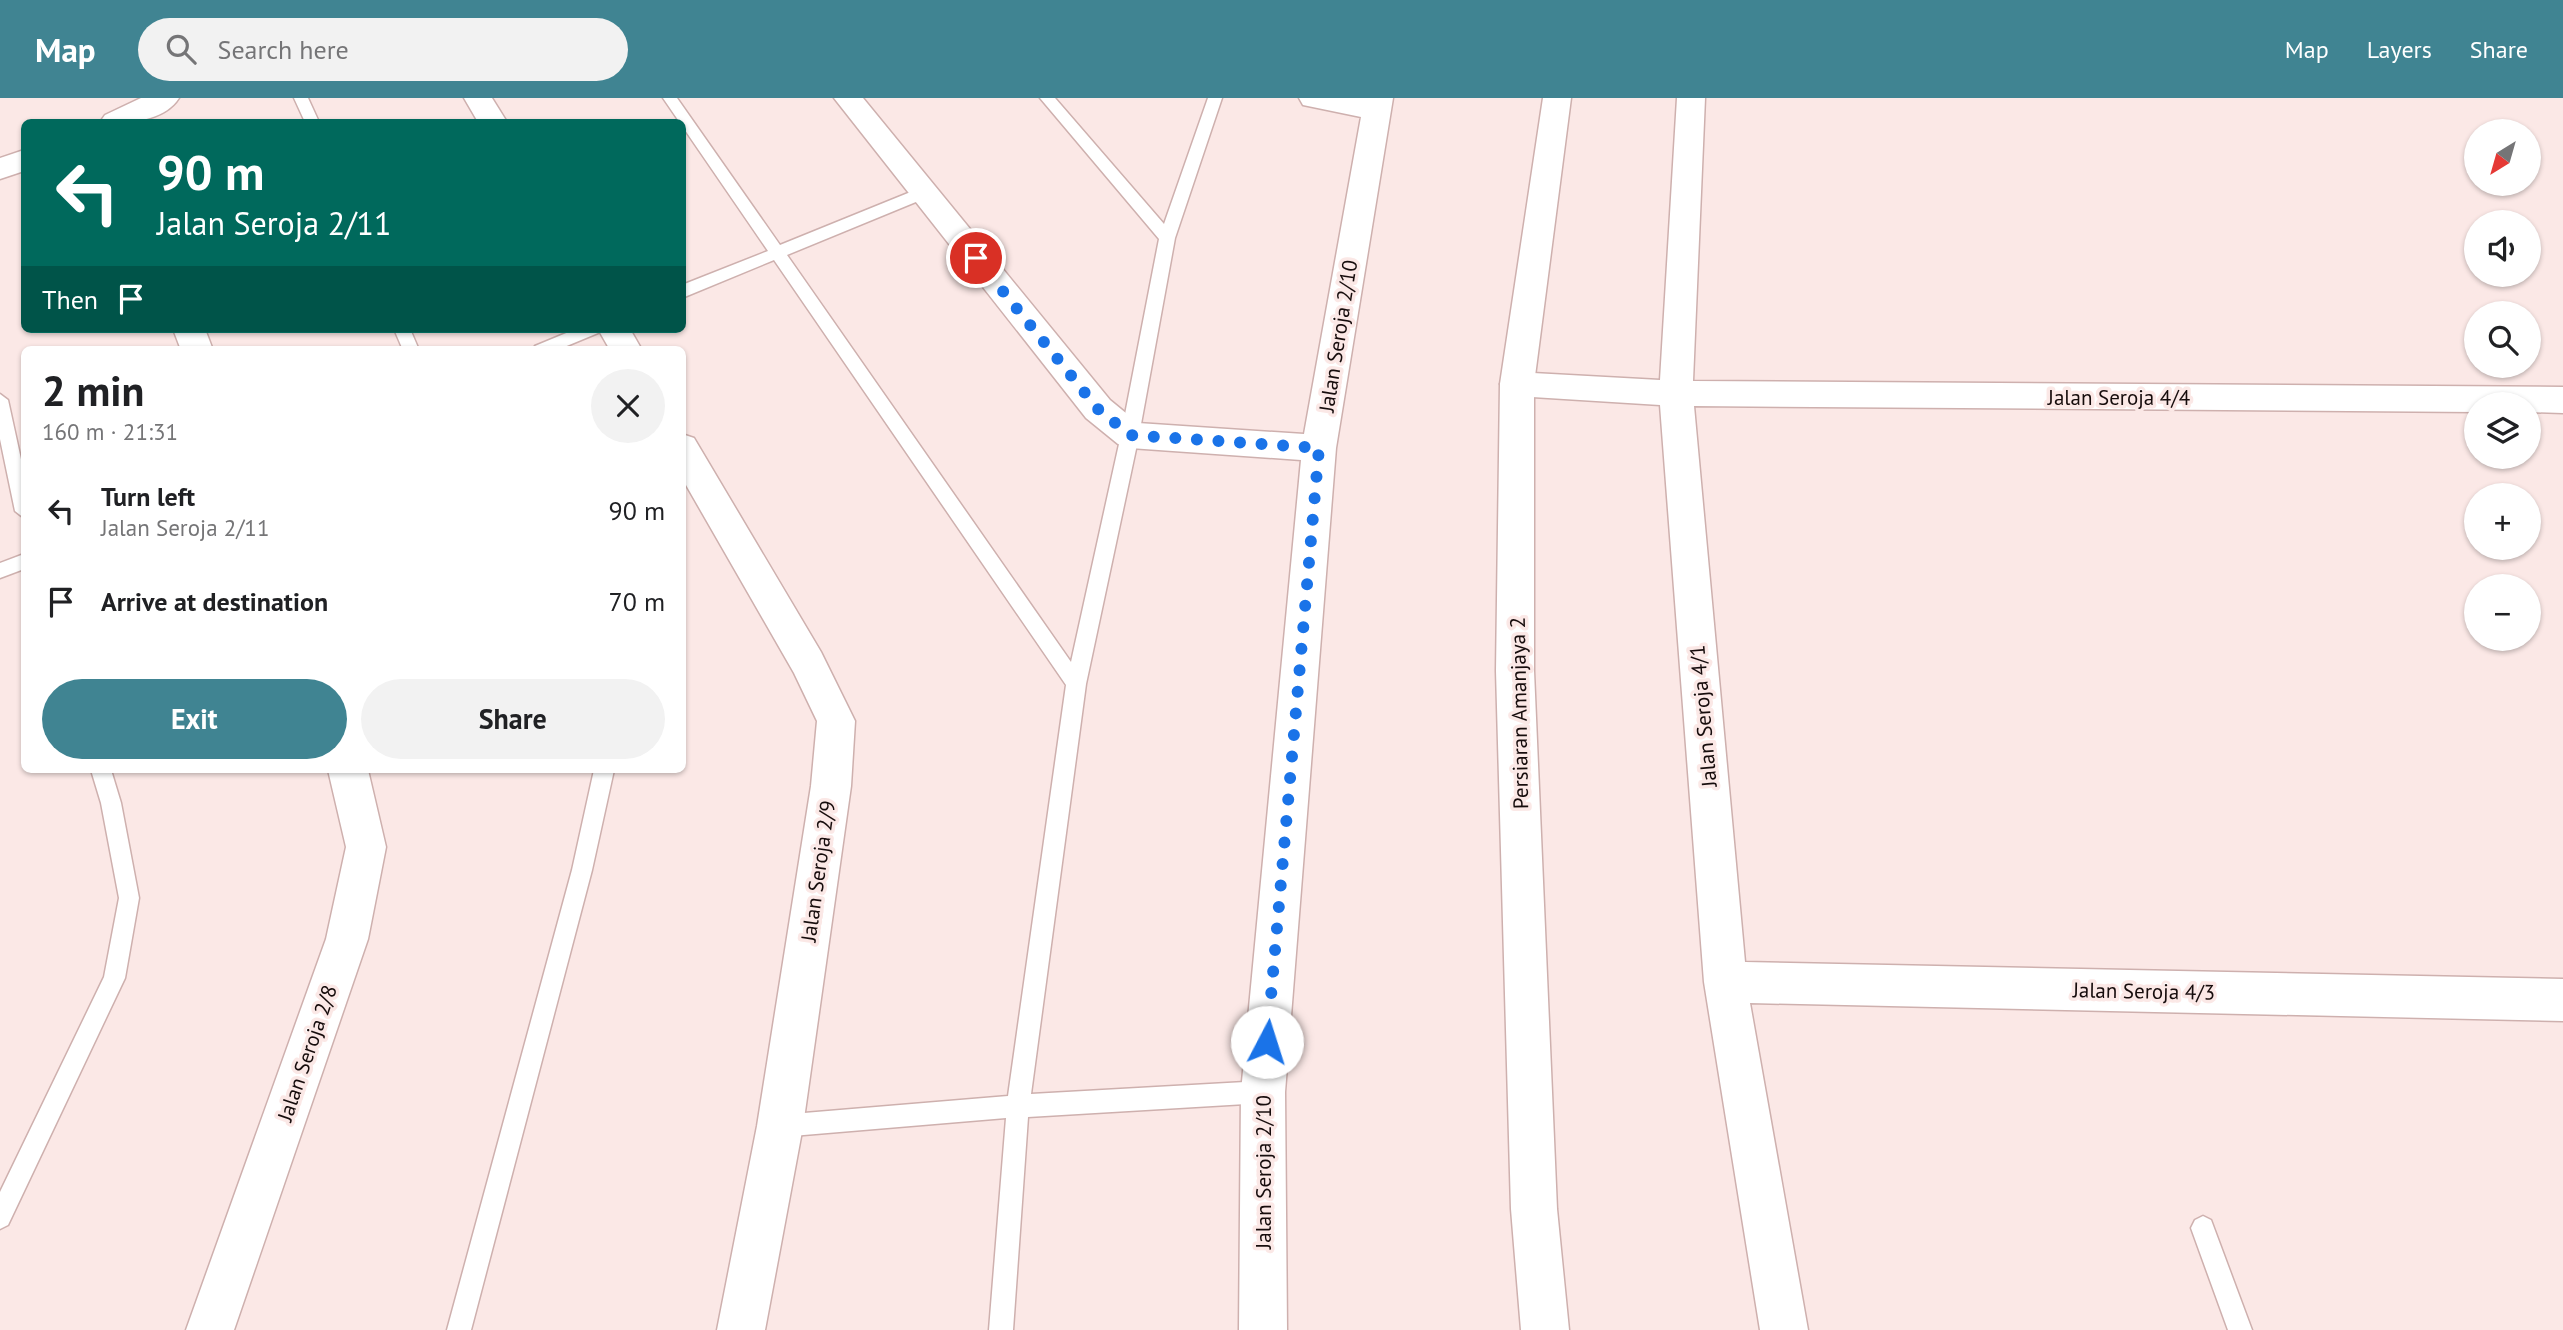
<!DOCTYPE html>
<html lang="en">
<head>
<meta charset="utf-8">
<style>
  :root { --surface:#fff; --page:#f2f2f2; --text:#202124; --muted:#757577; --accent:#408492 }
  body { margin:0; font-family:"PT Sans",sans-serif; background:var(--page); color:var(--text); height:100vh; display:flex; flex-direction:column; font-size:26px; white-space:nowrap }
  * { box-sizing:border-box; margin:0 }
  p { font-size:23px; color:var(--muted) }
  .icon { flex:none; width:38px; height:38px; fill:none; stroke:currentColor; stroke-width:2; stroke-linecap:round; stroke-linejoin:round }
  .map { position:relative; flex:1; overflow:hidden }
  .side { position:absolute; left:21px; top:248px; width:665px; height:427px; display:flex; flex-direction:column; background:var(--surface); border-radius:10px; box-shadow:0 2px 5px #0004 }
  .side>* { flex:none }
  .hud { position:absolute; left:21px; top:21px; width:665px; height:214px; border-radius:10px; box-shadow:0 2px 5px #0004; background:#00695c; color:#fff; overflow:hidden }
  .needle { width:46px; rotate:217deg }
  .fabs { position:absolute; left:2464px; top:21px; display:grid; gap:14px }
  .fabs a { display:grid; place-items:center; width:77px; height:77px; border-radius:50%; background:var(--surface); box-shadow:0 2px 5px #0004; font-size:35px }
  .pin { position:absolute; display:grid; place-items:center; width:60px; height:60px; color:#fff; margin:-30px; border:4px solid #fff; border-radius:50%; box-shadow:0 2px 7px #0007 }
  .me { position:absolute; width:77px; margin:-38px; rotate:5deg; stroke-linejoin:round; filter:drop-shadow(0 0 5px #0008) }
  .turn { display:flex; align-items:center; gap:24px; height:147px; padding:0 21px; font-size:32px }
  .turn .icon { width:91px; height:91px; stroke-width:2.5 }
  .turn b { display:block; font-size:49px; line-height:60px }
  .then { display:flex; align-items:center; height:66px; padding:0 21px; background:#0003; gap:14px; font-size:26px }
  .round { display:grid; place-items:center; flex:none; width:74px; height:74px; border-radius:37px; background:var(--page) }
  .headline { display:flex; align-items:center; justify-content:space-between; height:119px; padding:0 21px }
  h1 { font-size:42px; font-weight:700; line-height:52px }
  .primary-button { display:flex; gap:14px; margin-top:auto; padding:14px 21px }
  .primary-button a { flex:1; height:80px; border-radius:42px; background:var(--accent); color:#fff; font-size:28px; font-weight:700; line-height:80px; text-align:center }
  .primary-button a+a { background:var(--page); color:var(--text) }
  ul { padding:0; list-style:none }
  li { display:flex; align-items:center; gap:21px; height:91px; padding:0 21px }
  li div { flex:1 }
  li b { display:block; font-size:26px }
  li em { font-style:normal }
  header { display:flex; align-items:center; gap:42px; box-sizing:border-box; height:98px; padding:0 35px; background:var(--accent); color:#fff }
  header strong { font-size:33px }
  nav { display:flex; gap:38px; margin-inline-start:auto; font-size:24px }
  .search { width:490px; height:63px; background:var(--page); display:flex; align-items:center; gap:18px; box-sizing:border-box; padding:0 24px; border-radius:38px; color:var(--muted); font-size:26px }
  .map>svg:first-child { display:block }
</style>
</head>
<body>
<header>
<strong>Map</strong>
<div class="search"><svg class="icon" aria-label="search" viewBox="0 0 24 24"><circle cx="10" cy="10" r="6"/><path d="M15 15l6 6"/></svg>Search here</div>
<nav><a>Map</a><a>Layers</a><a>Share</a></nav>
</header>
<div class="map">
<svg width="2563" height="1232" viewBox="0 0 2563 1232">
  <rect width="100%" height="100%" fill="#fbe8e6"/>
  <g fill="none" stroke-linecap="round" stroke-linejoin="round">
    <defs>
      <path id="lane" d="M294,0H308L319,24H305Z
        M663,0H677L780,147L918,91H928V99L787,157L1071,564L1121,337L1159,141L1040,0H1055L1164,126L1208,0H1222L1175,140L1139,337L1086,586L1031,996L1263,983L1271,986L1274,994L1271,1002L1263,1005L1028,1019L1013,1232H989L1006,1020L780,1039L772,1036L769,1028L772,1020L780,1017L1008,998L1066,587L774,162L682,200V187L768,153Z
        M394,231H410L419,252H403Z
        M576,231H600L598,235L557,252H533L535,248Z
        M0,296L8,302L24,375V420L15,413L0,341Z
        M24,456V471L0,480V465Z
        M91,672H111L121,705L139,800L125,880L8,1127L0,1131V1094L104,879L119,800L101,705Z
        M594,672H614L592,772L471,1232H447L572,772Z
        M2203,1118L2211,1122L2252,1232H2228L2191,1130L2195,1122Z"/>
      <path id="street" d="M141,0H179C164,24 125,26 100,24L105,17Z
        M464,0H492L507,24H478Z
        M834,0H863L1110,302L1138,325L1304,336L1361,19L1303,7L1299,0H1393L1336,350L1285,994L1287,1232H1239L1241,994L1301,362L1130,350L1118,346L1086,320Z
        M1677,0H1705L1693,283L2563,289V315L2529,314V306H2476V314L1694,308L1745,864L2563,881V923L1750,905L1808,1232H1760L1704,884L1660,307L1517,298L1505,295L1500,286L1505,277L1517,274L1660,282Z
        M24,52V73L0,81V60Z
        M173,231H205L213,252H181Z
        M598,231H630L642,252H610Z
        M682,336L694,340L821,554L855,623L851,688L803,1028L765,1232H717L757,1028L811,688L817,623L794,575L682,380Z
        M328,672H368L386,749L368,841L234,1232H186L326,841L346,749Z"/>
      <path id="secondary" d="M1543,0H1571L1534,286V573L1557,1111L1569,1232H1521L1511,1111L1496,573L1500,286Z"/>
    </defs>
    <!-- lane casing -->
    <use href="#lane" stroke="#ceb0ae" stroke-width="3"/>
    <!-- street casing -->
    <use href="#street" stroke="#ceb0ae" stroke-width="3"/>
    <!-- secondary casing -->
    <use href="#secondary" stroke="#ceb0ae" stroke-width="3"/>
    <!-- lane -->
    <use href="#lane" fill="#fff" fill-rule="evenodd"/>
    <!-- street -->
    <use href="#street" fill="#fff" fill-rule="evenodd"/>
    <!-- secondary -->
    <use href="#secondary" fill="#fff" fill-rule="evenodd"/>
  </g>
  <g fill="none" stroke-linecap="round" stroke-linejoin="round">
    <!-- route -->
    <path stroke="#1a73e8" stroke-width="12" stroke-dasharray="0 21.6" d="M976,160L1098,311L1130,337L1319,350L1267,944"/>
  </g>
  <g text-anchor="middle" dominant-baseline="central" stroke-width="7" stroke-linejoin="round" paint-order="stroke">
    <!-- street labels -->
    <g font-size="21" fill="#160c0c" stroke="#fbe8e6">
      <text transform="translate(1338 238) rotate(-81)">Jalan Seroja 2/10</text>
      <text x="2119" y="299">Jalan Seroja 4/4</text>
      <text transform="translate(1519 615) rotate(-91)">Persiaran Amanjaya 2</text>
      <text transform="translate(1703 618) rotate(-95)">Jalan Seroja 4/1</text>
      <text transform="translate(818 773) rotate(-82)">Jalan Seroja 2/9</text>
      <text transform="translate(2144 893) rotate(1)">Jalan Seroja 4/3</text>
      <text transform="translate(307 955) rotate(-71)">Jalan Seroja 2/8</text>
      <text transform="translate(1263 1074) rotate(-90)">Jalan Seroja 2/10</text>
    </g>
  </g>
</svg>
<div class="fabs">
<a><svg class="needle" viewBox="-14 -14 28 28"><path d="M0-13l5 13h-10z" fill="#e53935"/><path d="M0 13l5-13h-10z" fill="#757577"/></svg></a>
<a><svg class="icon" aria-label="sound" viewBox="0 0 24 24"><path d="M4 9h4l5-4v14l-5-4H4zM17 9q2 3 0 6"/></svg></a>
<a><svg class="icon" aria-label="search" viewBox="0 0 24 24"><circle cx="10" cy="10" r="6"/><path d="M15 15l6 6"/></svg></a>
<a><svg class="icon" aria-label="layers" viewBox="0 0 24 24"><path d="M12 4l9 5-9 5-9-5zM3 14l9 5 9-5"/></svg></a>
<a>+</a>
<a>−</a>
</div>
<div class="pin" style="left:976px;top:160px;background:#d93025"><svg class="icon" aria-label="arrive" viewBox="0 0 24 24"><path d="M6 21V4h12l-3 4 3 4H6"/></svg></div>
<svg class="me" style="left:1267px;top:944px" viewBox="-20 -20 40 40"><circle r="19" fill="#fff"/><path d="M0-13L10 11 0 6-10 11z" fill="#1a73e8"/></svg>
<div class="hud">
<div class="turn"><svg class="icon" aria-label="left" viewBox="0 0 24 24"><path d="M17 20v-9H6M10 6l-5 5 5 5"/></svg><div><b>90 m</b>Jalan Seroja 2/11</div></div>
<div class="then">Then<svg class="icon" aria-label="arrive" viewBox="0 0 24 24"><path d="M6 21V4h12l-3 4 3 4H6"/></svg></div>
</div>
<section class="side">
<div class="headline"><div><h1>2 min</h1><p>160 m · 21:31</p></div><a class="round"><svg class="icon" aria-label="close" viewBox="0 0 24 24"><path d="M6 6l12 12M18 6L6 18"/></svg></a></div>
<ul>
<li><svg class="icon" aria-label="left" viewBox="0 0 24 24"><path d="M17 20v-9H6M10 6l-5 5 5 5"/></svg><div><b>Turn left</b><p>Jalan Seroja 2/11</p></div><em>90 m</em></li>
<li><svg class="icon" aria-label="arrive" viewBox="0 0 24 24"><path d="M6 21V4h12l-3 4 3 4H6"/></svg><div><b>Arrive at destination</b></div><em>70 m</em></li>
</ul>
<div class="primary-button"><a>Exit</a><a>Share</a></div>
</section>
</div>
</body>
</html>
